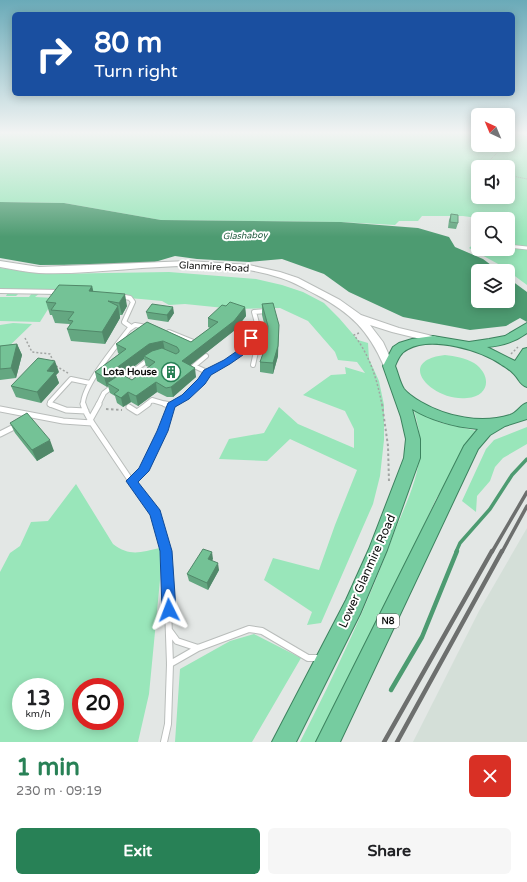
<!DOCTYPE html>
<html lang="en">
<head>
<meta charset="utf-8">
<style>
  :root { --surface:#fff; --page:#f6f6f6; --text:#202124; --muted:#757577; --accent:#288156 }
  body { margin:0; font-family:"Varela Round",sans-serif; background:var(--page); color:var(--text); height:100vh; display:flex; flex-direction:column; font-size:15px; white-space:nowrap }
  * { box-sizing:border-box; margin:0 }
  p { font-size:13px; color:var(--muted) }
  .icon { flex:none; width:22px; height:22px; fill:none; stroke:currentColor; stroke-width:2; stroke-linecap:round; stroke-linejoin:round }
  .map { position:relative; height:742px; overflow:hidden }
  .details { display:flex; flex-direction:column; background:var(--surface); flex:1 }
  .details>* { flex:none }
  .guide { position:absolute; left:12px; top:12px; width:503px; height:84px; border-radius:6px; box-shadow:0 2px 10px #0003; background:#1a4fa0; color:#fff; overflow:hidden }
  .needle { width:26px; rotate:316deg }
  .tools { position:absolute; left:471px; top:108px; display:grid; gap:8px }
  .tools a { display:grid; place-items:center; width:44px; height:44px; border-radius:6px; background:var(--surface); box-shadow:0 2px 10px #0003; font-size:20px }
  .speed { position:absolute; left:12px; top:678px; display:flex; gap:8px; font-size:20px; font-weight:700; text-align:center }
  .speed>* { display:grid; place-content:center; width:52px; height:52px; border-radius:50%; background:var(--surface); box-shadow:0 2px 10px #0003; line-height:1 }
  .speed small { font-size:10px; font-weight:400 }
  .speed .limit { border:6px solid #d22; background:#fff; color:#111 }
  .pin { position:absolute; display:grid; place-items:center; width:34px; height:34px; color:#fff; margin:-17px; border-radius:8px; box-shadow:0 2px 6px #0006 }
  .me { position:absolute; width:44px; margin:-22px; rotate:357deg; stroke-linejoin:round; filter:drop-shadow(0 0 3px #0008) }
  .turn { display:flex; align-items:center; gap:14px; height:84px; padding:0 16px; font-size:18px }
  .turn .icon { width:52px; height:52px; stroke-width:2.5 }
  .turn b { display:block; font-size:28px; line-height:34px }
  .round { display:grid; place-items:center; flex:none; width:42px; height:42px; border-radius:6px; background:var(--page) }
  .overview { display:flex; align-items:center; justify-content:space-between; height:68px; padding:0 16px }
  h1 { font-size:24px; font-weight:700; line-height:30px; color:var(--accent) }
  .primary-button { display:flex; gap:8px; margin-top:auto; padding:8px 16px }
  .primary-button a { flex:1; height:46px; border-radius:6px; background:var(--accent); color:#fff; font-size:16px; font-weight:700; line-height:46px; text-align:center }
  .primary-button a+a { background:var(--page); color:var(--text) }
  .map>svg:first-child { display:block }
</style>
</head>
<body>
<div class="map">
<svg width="527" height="742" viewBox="0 0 527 742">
  <rect width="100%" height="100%" fill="#e3e7e5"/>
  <!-- built -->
  <path fill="#d4dfd8" d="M527,528V742H413L479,611Z"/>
  <!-- green -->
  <path fill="#99e6ba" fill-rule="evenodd" d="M0,133H478V145H508V133H517L527,136V285L500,265L469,248L478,240V249H508V219H484L463,216H422L418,221H399L395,225L341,222L161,220L64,203L0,202ZM478,167H508V197H478Z
    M0,268L47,274L169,272L256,279L282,285L303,292L324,303L339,318L358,340L368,343L369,359L379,381L384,405V440L380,476L373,504L321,623L307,625L312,612L264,580L273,558L319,570L335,525L357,470L290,439L267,461L219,459L229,439L264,433L279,407L298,424L354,448V429L345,411L303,395L331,375L346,374L345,367L365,373L357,362L338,360L335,352L308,321L280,308L234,309L185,304L169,305L162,301L141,299L114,297L65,298L40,293L35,297L55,298L40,322L0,321V297H29L32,293L21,291L16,296H6L8,292H0Z
    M13,323L32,324L0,355V325Z
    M445,355C455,356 465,358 474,363C492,375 490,396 467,398C433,402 393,361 445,355Z
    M414,411L441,423L477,431L436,499L395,587L318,742H300C336,672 369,602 396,528C406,504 419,477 420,450C421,437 418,424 414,411Z
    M527,427V444L503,458L495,467L490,481L477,496L476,512L462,501L486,449L494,440Z
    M76,484L113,544C130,557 141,552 160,548V580L149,694L138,742H0V572L10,553L20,546L31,522L48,521ZM21,687H55V721H21ZM81,687H115V721H81Z
    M254,634L301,658L252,742H175L180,669L230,641Z"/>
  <!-- water -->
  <path fill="#4d9b71" d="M0,202L64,203L161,220L341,222L418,228L449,237L455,247L483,259L499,271H478V301H508V278L527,292V322L520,318L506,326L470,330L403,317L349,292L324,274L282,259L249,262L197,259L175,256L148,264L40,265L0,258Z"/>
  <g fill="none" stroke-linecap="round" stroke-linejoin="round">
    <!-- stream-far1 -->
    <path stroke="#4d9b71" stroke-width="3.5" d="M456,552L460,543L490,509L512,475L527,459"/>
    <!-- stream -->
    <path stroke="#4d9b71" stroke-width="4.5" d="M391,690L422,637L457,551"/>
    <defs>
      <path id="service-far3" d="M508,246L527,248"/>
      <path id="service-far2" d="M0,291L59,292
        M120,296L130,298L133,302L124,322L131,327
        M169,332L196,343
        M206,356L194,366L207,372
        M253,365L260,334L254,312L266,311
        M122,380L148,360
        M51,405L50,402L71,379L90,383
        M83,405C82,386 117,345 129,329L135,325L147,327
        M98,405L104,393L113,386
        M146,405L152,400L169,405
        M172,405L185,397L201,382L207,372L227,362L240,353L251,338L260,334"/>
      <path id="service-far1" d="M50,404L66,410L86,411
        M83,404L86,412L92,423
        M165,404L171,405
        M129,407L137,412L148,404
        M0,409L63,421L92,423L131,481L155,513L166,552
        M90,420L99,404
        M0,434L16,426
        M131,481L143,471L162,431L171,405L174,404"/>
      <path id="service" d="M169,630L177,641L198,648L249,629L262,631L308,658H319
        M170,664L198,648
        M164,742L168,724L170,664L166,551"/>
      <path id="secondary" d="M0,261L39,267L189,261L249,265L280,272L298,278L340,300L361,315L399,328L445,339L446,341L441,344L392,332L370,325L383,342L394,366L393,369H385L384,366C368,330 351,313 317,295C305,289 294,282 281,278C203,252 119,276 39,273C26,272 13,269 0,267Z"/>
      <path id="trunk" d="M527,323V333C515,342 501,346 487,347L515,361L523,349L527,348V387C520,385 519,379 514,374C511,371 506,367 502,365C481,350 432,336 408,349C401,352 398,359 395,366C398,373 400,383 404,389C408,394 416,399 421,402C447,417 481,424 510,415C518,412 520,405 527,403V419L505,426L490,435L478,449L340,742H316L464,446L478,429C455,427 432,421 412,409L420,439V458L387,550L360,614L296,742H272L346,600L369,549L404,458L406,439L401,417L383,366L393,347L399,343L412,339L433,336L469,342L489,339L505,336Z"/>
    </defs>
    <!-- service-far3 casing -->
    <use href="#service-far3" stroke="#b9bdbb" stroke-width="4.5"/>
    <!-- service-far2 casing -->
    <use href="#service-far2" stroke="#b9bdbb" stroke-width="6"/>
    <!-- service-far1 casing -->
    <use href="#service-far1" stroke="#b9bdbb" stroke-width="7"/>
    <!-- service casing -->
    <use href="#service" stroke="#b9bdbb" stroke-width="8"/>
    <!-- secondary casing -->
    <use href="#secondary" stroke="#b9bdbb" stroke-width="2"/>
    <!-- trunk casing -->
    <use href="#trunk" stroke="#3c825e" stroke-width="2"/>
    <!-- path-far2 -->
    <path stroke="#a2a5a3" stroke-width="1" stroke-dasharray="1 1" stroke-linecap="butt" d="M508,142L517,133
      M486,167L484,166L505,145
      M508,175L527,179"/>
    <!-- path-far1 -->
    <path stroke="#a2a5a3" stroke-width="1.5" stroke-dasharray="2 2" stroke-linecap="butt" d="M359,333L354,335C370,356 377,379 382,405
      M25,338L32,352L50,354L54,363
      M511,354L518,347
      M56,366L68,373"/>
    <!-- path -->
    <path stroke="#a2a5a3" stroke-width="2" stroke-dasharray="2.5 2.5" stroke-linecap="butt" d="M382,404L388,446L389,482
      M106,409L122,410"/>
    <!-- service-far3 -->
    <use href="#service-far3" stroke="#fff" stroke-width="3"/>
    <!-- service-far2 -->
    <use href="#service-far2" stroke="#fff" stroke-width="4"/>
    <!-- service-far1 -->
    <use href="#service-far1" stroke="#fff" stroke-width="5"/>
    <!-- service -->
    <use href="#service" stroke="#fff" stroke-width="6"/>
    <!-- secondary -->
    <use href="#secondary" fill="#fff" fill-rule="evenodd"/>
    <!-- trunk -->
    <use href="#trunk" fill="#76cca0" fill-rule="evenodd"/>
    <!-- rail-far1 -->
    <path stroke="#6d6f6e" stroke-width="3.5" d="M492,552L527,492
      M502,552L527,506"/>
    <!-- rail -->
    <path stroke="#6d6f6e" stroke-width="4.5" d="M384,742L492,551
      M397,742L502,551"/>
  </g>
  <!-- wall -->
  <path fill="#64a781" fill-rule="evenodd" d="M451,214L458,223L456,229L448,228L449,220Z
    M92,286L93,292L127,306L122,315H120V318L105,344L71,341L67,329L70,325L69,324L55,323L52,315H50L46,302Z
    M262,304L278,356L273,374L260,372V362L267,342V335L262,315Z
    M226,306L245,307L246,316L235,330L190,365L196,377L173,397H167L157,392L138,406L131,402L123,407L117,403L115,396L110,393L108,386L107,387L97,381L95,372L119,354L118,353L116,344L147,322L191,342L210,328L208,327V318ZM144,359L146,366L149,367L132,380L123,375Z
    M146,312L174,313L168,322L148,319Z
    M17,344L22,355L16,378L0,380V346Z
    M59,372L56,375L59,383L41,403L16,397L11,386Z
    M10,423L54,451L37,461L15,433Z
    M213,559L212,560L219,570L208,590L189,581L187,574Z"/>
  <!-- shaded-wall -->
  <path fill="#518869" d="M92,286L95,298L89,291Z
    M125,294L127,306L122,315L119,303Z
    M118,306L120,318L105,344L102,332Z
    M173,307L174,313L168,322L167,315Z
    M245,307L246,316L235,330L183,371L182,361Z
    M279,325L278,356L273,374V363Z
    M163,341L165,351L144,356V359L109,385L107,383L108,386L107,387L104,377L149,344Z
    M17,344L22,355L16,378L11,368Z
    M55,361L59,372L56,375L59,383L41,403L37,392L47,371Z
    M195,368L196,377L173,397L171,387Z
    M156,382L157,392L138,406L136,396Z
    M128,392L131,402L123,407L121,398Z
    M50,440L54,451L37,461L32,450Z
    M212,552L213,559L209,565L208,559Z
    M218,563L219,570L208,590L207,583Z"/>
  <!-- building -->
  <path fill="#74c296" stroke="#518869" d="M451,214L458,215V223L450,222Z
    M59,285L92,286L89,291L125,294L119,303L108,301L118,306L102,332L67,329L73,321L68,320L74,312L51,310L56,303L46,302Z
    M230,302L245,307L234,321L182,361L195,368L171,387L166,388L156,382L136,396L128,392L121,398L114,394L119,390L107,383L121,374L132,380L155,362L144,356L152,351L162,348L176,354L179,352V350L177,347L163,341L149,344L104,377L95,372L126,349L116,344L147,322L191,342L218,322L208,318L222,305L226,306Z
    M273,303L279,325L278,346L273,363L260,362L267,342L268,326L262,304Z
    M152,304L173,307L167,315L146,312Z
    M17,344L11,368L0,369V346Z
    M38,358L55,361L47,371L55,372L37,392L11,386Z
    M27,413L50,440L32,450L10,423Z
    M203,549L212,552L208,559L218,563L207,583L187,574Z"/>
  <!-- sky -->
  <linearGradient id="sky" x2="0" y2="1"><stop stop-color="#6aaab8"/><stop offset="0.56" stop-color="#f2f4f3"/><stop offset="1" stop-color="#f2f4f3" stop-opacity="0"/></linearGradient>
  <rect width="527" height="237" fill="url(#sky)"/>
  <!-- route -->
  <path fill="#1a73e8" stroke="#114b97" d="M251,336L255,338L243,355L230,364L211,375L205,384L189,399L175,407L168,431L149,471L138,482L160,510L172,551L176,610L174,615L169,617L164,615L162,610L160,551L150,515L126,481L139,468L157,431L168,403L182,395L198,379L204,370L224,360L237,351L248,337Z"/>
  <!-- icons -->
  <defs>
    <symbol id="building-ring" viewBox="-11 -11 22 22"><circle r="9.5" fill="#fff" stroke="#288156" stroke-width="1.5"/><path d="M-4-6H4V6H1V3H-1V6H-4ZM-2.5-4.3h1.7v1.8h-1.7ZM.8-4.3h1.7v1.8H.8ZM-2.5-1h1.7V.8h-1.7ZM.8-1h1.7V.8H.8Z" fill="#288156"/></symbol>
  </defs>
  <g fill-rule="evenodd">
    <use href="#building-ring" x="160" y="361" width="22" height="22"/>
  </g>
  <g text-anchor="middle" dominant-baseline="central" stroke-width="4" stroke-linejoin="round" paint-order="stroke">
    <!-- far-water labels -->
    <g font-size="9" font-style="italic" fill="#215b3e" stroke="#fff">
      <text transform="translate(245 236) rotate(-2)">Glashaboy</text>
    </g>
    <!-- shield labels -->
    <rect fill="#fff" stroke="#565756" stroke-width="1" x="377" y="614" width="22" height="14" rx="3"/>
    <g font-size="9" font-weight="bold" fill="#0e0f0e">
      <text x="388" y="621">N8</text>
    </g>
    <!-- street labels -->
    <g font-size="10" fill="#0e0f0e" stroke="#fff">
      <text transform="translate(214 267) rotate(3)">Glanmire Road</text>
    </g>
    <!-- poi labels -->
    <g font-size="10" font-weight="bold" fill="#0e0f0e" stroke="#fff" text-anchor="end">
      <text x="157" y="372">Lota House</text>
    </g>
    <!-- near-street labels -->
    <g font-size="12" fill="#0e0f0e" stroke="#fff">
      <text transform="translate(367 571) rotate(-66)">Lower Glanmire Road</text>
    </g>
  </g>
</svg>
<div class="tools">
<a><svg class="needle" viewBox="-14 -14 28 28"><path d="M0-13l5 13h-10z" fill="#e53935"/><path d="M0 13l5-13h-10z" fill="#757577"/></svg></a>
<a><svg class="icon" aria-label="sound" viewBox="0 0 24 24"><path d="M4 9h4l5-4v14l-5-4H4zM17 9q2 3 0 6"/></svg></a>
<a><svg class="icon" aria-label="search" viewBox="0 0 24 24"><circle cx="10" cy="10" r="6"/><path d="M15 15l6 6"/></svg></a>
<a><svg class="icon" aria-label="layers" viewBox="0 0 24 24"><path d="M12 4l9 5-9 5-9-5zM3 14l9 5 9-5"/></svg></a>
</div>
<div class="speed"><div>13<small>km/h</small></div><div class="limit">20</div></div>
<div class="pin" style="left:251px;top:338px;background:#d93025"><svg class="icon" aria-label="arrive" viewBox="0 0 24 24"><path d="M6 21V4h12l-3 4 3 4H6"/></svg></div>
<svg class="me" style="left:169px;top:610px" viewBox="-20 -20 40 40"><path d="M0-17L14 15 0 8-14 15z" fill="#1a73e8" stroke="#fff" stroke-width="4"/></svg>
<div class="guide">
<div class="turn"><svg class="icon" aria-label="right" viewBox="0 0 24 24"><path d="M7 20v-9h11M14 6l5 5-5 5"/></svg><div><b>80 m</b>Turn right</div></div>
</div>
</div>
<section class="details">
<div class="overview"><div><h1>1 min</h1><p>230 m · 09:19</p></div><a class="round" style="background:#d93025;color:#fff"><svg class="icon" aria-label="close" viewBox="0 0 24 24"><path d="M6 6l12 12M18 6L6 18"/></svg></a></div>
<div class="primary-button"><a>Exit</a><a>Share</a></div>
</section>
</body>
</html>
